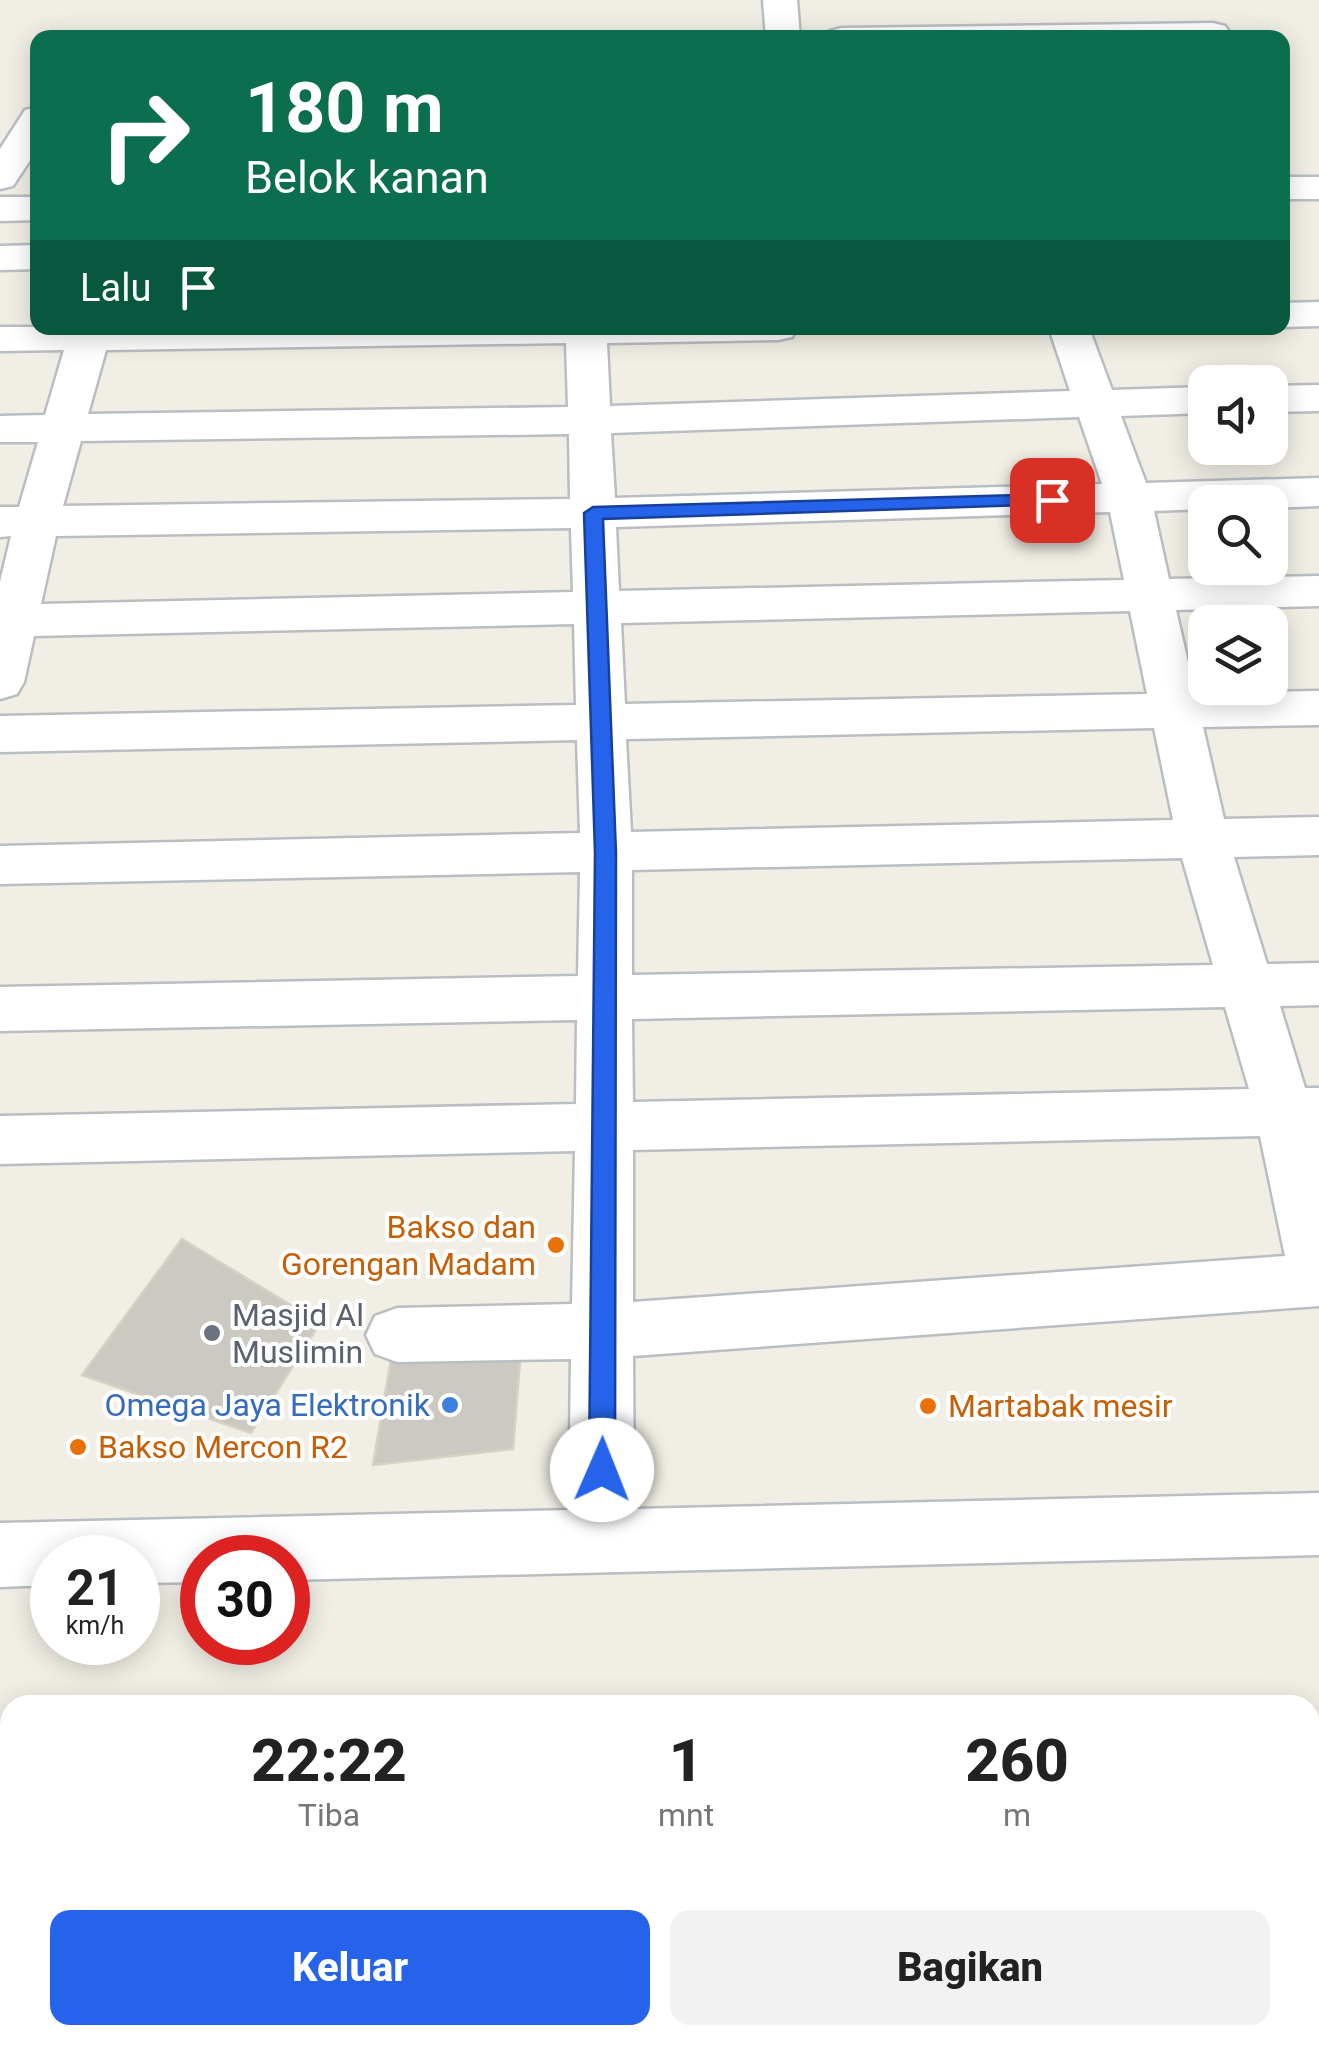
<!DOCTYPE html>
<html lang="id">
<head>
<meta charset="utf-8">
<style>
  :root { --surface:#fff; --page:#f2f2f2; --text:#222; --muted:#767676; --accent:#2563eb }
  body { margin:0; font-family:Roboto,sans-serif; background:var(--page); color:var(--text); height:100vh; display:flex; flex-direction:column; font-size:38px; white-space:nowrap }
  * { box-sizing:border-box; margin:0 }
  p { font-size:32px; color:var(--muted) }
  .icon { flex:none; width:55px; height:55px; fill:none; stroke:currentColor; stroke-width:2; stroke-linecap:round; stroke-linejoin:round }
  .map { position:relative; flex:1; overflow:hidden }
  .side { position:absolute; left:0px; top:1695px; width:1320px; height:350px; display:flex; flex-direction:column; background:var(--surface); border-radius:30px 30px 0 0; box-shadow:0 5px 25px #0003 }
  .side>* { flex:none }
  .top-card { position:absolute; left:30px; top:30px; width:1260px; height:305px; border-radius:20px; box-shadow:0 5px 25px #0003; background:#0b6e4f; color:#fff; overflow:hidden }
  .buttons { position:absolute; left:1188px; top:365px; display:grid; gap:20px }
  .buttons a { display:grid; place-items:center; width:100px; height:100px; border-radius:20px; background:var(--surface); box-shadow:0 5px 25px #0003; font-size:50px }
  .speed { position:absolute; left:30px; top:1535px; display:flex; gap:20px; font-size:50px; font-weight:700; text-align:center }
  .speed>* { display:grid; place-content:center; width:130px; height:130px; border-radius:50%; background:var(--surface); box-shadow:0 5px 25px #0003; line-height:1 }
  .speed small { font-size:25px; font-weight:400 }
  .speed .limit { border:15px solid #d22; background:#fff; color:#111 }
  .pin { position:absolute; display:grid; place-items:center; width:85px; height:85px; color:#fff; margin:-42px; border-radius:20px; box-shadow:0 5px 15px #0006 }
  .me { position:absolute; width:110px; margin:-55px; rotate:1deg; stroke-linejoin:round; filter:drop-shadow(0 0 8px #0008) }
  .turn { display:flex; align-items:center; gap:35px; height:210px; padding:0 50px; font-size:45px }
  .turn .icon { width:130px; height:130px; stroke-width:2.5 }
  .turn b { display:block; font-size:70px; line-height:85px }
  .then { display:flex; align-items:center; height:95px; padding:0 50px; background:#0003; gap:20px; font-size:38px }
  .eta { display:flex; justify-content:space-evenly; align-items:center; height:170px; text-align:center }
  .eta b { font-size:60px; font-weight:800; line-height:70px }
  .cta { display:flex; gap:20px; margin-top:auto; padding:20px 50px }
  .cta a { flex:1; height:115px; border-radius:20px; background:var(--accent); color:#fff; font-size:40px; font-weight:800; line-height:115px; text-align:center }
  .cta a+a { background:var(--page); color:var(--text) }
  .map>svg:first-child { display:block }
</style>
</head>
<body>
<div class="map">
<svg width="1319" height="2045" viewBox="0 0 1319 2045">
  <rect width="100%" height="100%" fill="#f1efe5"/>
  <g fill="none" stroke-linecap="round" stroke-linejoin="round">
    <!-- stream -->
    <path fill="#a7d6ff" fill-rule="evenodd" d="M1310,1806L1319,1807V1825L1310,1824Z
      M10,2011V2035H15L11,2045H0V2022L3,2013Z"/>
    <!-- river -->
    <path fill="#a7d6ff" fill-rule="evenodd" d="M0,1951L10,1955V2035H62L58,2045H0Z"/>
  </g>
  <!-- building -->
  <path fill="#ccc9c2" stroke="#d6d1c3" stroke-width="2.5" d="M182,1239L320,1323L251,1433L82,1375Z
    M391,1359L520,1361L513,1449L373,1465Z"/>
  <g fill="none" stroke-linecap="round" stroke-linejoin="round">
    <defs>
      <path id="minor" d="M763,0H797L800,38H766Z
        M1213,23L1225,26L1230,33L1227,38H825L830,31L842,28Z
        M38,107V148L13,186L0,189V149L25,110Z
        M1282,177H1319V199H1282Z
        M0,197H38V220L0,221Z
        M38,245V269L0,270V246Z
        M1319,302V326L1282,327V303Z
        M0,327L798,328L792,337L778,340L607,343L610,406L1070,391L1049,328H1089L1112,390L1205,387V413L1121,416L1146,483L1319,478V506L1270,508V502H1205V509L1154,511L1169,579L1319,576V606L1176,610L1195,693L1319,691V725L1203,727L1224,819L1319,817V855L1234,857L1267,964L1319,963V1005L1280,1006L1305,1088H1319V1306L633,1356L634,1509L1319,1493V1555L288,1580V1558H202V1582L138,1583V1558H52V1585L0,1587V1523L569,1510L571,1359L397,1362L375,1354L366,1335L375,1316L397,1308L572,1304L575,1151L0,1164V1116L576,1104L577,1020L0,1031V987L578,976L580,872L0,884V846L580,833L577,740L0,752V716L576,705L574,624L34,636L24,682L17,694L0,699V582L11,536L0,537V507H19L38,442H0V416L45,415L64,350L0,351ZM566,343L568,407L88,414L106,350ZM1079,417L1102,484L615,498L611,433ZM569,434L570,499L63,506L81,441ZM1110,512L1124,580L619,591L616,527ZM571,528L573,592L41,604L56,536ZM1130,611L1147,694L625,704L621,623ZM1154,728L1173,820L631,832L626,739ZM1182,858L1213,965L632,975V870ZM1225,1007L1249,1089L633,1102L632,1019ZM1260,1136L1285,1256L633,1302V1150Z
        M1319,385V411L1270,412V386Z
        M1310,1874L1319,1875V1949L1310,1948Z
        M270,2035H346L344,2045H268Z
        M1193,2035H1269L1270,2045H1194Z"/>
    </defs>
    <!-- minor casing -->
    <use href="#minor" stroke="#babdc2" stroke-width="5"/>
    <!-- minor -->
    <use href="#minor" fill="#fff" fill-rule="evenodd"/>
  </g>
  <!-- route -->
  <path fill="#2563eb" stroke="#184099" stroke-width="2.5" d="M1052,494L1061,500L1059,504L603,519L616,853L615,1470L611,1479L602,1482L593,1479L589,1470L595,853L584,513L593,507Z"/>
  <!-- markers -->
  <g fill="#e8710a" stroke="#fff" stroke-width="4">
    <circle cx="556" cy="1245" r="10"/>
    <circle cx="928" cy="1406" r="10"/>
    <circle cx="78" cy="1447" r="10"/>
  </g>
  <circle fill="#6b7280" stroke="#fff" stroke-width="4" cx="212" cy="1333" r="10"/>
  <circle fill="#3f7fe0" stroke="#fff" stroke-width="4" cx="450" cy="1405" r="10"/>
  <g text-anchor="middle" dominant-baseline="central" stroke-width="8" stroke-linejoin="round" paint-order="stroke">
    <!-- food labels -->
    <g font-size="32" fill="#c56008" stroke="#fff" text-anchor="start">
      <text x="536" y="1227" text-anchor="end">Bakso dan<tspan x="536" dy="37">Gorengan Madam</tspan></text>
      <text x="948" y="1406">Martabak mesir</text>
      <text x="98" y="1447">Bakso Mercon R2</text>
    </g>
    <!-- worship labels -->
    <g font-size="32" fill="#5b616d" stroke="#fff" text-anchor="start">
      <text x="232" y="1315">Masjid Al<tspan x="232" dy="37">Muslimin</tspan></text>
    </g>
    <!-- shop labels -->
    <g font-size="32" fill="#366cbe" stroke="#fff" text-anchor="end">
      <text x="430" y="1405">Omega Jaya Elektronik</text>
    </g>
  </g>
</svg>
<div class="buttons">
<a><svg class="icon" aria-label="sound" viewBox="0 0 24 24"><path d="M4 9h4l5-4v14l-5-4H4zM17 9q2 3 0 6"/></svg></a>
<a><svg class="icon" aria-label="search" viewBox="0 0 24 24"><circle cx="10" cy="10" r="6"/><path d="M15 15l6 6"/></svg></a>
<a><svg class="icon" aria-label="layers" viewBox="0 0 24 24"><path d="M12 4l9 5-9 5-9-5zM3 14l9 5 9-5"/></svg></a>
</div>
<div class="speed"><div>21<small>km/h</small></div><div class="limit">30</div></div>
<div class="pin" style="left:1052px;top:500px;background:#d93025"><svg class="icon" aria-label="arrive" viewBox="0 0 24 24"><path d="M6 21V4h12l-3 4 3 4H6"/></svg></div>
<svg class="me" style="left:602px;top:1470px" viewBox="-20 -20 40 40"><circle r="19" fill="#fff"/><path d="M0-13L10 11 0 6-10 11z" fill="#2563eb"/></svg>
<div class="top-card">
<div class="turn"><svg class="icon" aria-label="right" viewBox="0 0 24 24"><path d="M7 20v-9h11M14 6l5 5-5 5"/></svg><div><b>180 m</b>Belok kanan</div></div>
<div class="then">Lalu<svg class="icon" aria-label="arrive" viewBox="0 0 24 24"><path d="M6 21V4h12l-3 4 3 4H6"/></svg></div>
</div>
<section class="side">
<div class="eta">
<div><b>22:22</b><p>Tiba</p></div>
<div><b>1</b><p>mnt</p></div>
<div><b>260</b><p>m</p></div>
</div>
<div class="cta"><a>Keluar</a><a>Bagikan</a></div>
</section>
</div>
</body>
</html>
